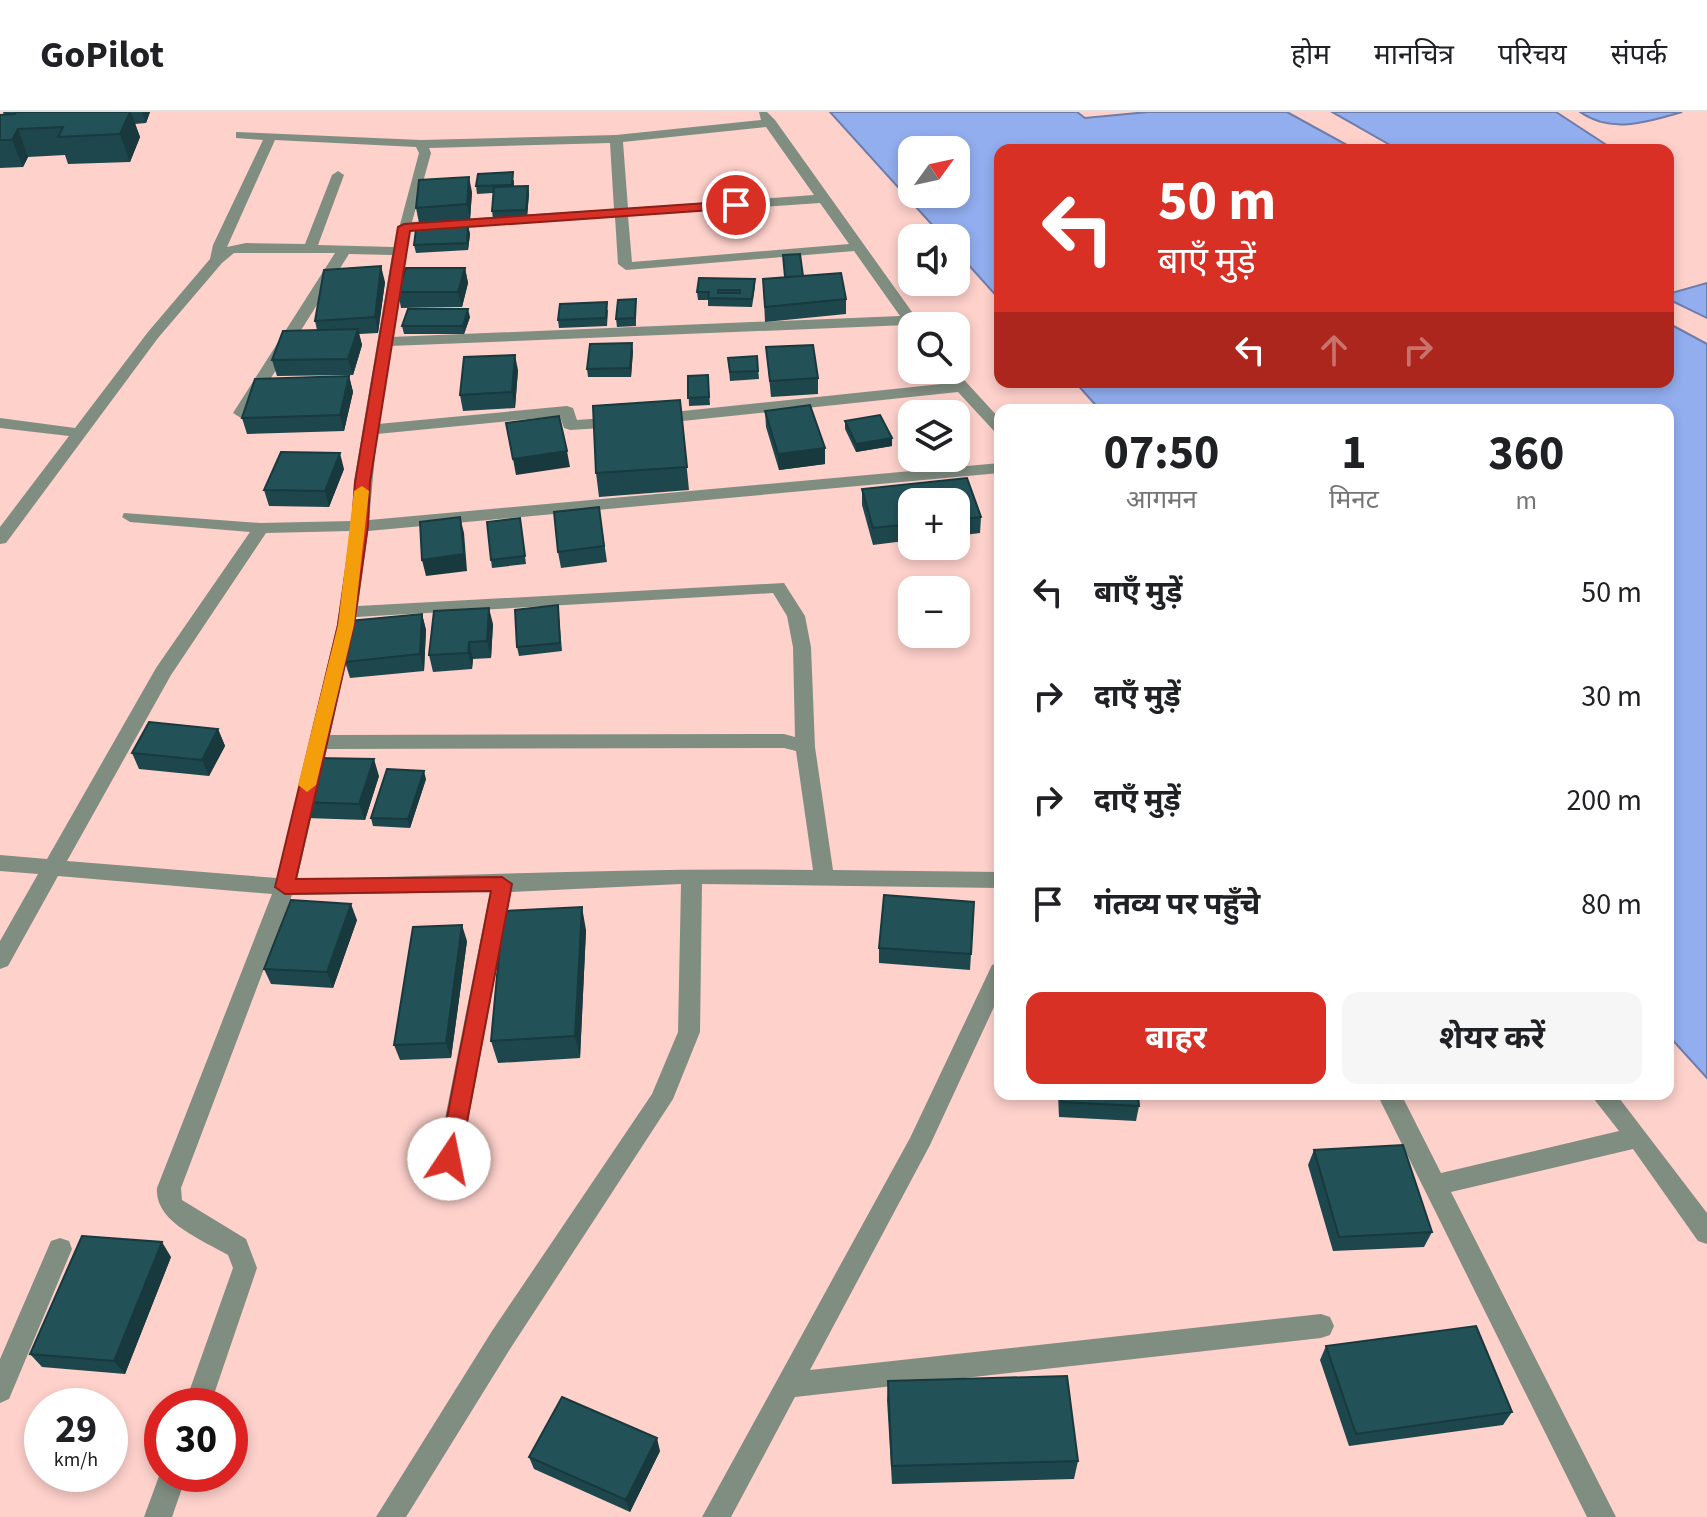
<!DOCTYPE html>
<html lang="hi">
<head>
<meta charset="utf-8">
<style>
  :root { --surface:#fff; --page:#f6f6f6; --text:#202124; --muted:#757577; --line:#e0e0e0; --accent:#d93025 }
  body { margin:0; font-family:"Source Sans 3","Noto Sans Devanagari",sans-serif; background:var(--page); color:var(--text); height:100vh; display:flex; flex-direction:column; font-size:30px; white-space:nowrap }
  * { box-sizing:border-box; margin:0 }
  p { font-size:26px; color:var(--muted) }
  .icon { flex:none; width:44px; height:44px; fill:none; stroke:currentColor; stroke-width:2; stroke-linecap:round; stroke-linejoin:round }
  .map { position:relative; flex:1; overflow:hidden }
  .drawer { position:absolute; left:994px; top:292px; width:680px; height:696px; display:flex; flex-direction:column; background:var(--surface); border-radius:16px; box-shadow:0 4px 12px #0003 }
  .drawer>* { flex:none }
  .banner { position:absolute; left:994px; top:32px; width:680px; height:244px; border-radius:16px; box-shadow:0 4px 12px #0003; background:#d93025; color:#fff; overflow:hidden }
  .needle { width:52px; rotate:57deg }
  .controls { position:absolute; left:898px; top:24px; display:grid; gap:16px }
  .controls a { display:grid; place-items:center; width:72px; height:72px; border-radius:16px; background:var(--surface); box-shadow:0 4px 12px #0003; font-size:40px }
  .speed { position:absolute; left:24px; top:1276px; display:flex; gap:16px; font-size:40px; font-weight:700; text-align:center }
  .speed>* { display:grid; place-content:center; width:104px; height:104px; border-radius:50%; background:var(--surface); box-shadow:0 4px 12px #0003; line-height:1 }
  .speed small { font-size:20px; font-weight:400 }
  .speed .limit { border:12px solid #d22; background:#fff; color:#111 }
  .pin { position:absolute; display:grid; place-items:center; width:68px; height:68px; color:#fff; margin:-34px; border:4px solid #fff; border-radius:50%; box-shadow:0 2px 8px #0007 }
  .me { position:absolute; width:88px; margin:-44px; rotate:11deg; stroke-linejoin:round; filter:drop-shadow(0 0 6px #0008) }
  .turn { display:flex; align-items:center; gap:28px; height:168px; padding:0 32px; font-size:36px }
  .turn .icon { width:104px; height:104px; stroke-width:2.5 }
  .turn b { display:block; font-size:56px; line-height:68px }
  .lanes { display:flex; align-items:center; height:76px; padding:0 32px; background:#0003; justify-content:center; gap:40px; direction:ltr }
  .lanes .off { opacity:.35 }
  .eta { display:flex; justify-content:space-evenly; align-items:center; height:136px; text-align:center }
  .eta b { font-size:48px; font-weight:700; line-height:56px }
  .button { display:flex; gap:16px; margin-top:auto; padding:16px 32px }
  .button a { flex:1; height:92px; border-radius:16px; background:var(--accent); color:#fff; font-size:32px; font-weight:700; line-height:92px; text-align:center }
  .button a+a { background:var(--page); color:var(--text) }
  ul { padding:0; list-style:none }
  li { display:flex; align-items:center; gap:24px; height:104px; padding:0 32px }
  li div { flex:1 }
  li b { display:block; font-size:30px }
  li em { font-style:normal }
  header { display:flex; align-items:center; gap:48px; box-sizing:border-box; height:112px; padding:0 40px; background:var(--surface); border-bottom:2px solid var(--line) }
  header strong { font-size:38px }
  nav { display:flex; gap:44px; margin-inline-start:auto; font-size:28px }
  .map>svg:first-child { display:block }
</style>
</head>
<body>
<header>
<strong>GoPilot</strong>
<nav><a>होम</a><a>मानचित्र</a><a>परिचय</a><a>संपर्क</a></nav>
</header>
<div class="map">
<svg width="1707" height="1405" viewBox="0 0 1707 1405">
  <rect width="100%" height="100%" fill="#fed1cb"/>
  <!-- water -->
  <path fill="#92aeef" stroke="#6e7daa" stroke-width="2" fill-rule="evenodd" d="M830,0H1077L1085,6L1148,0H1287L1356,38H1000V188L956,139V126H944ZM912,38H956V82H912Z
    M1332,0H1556L1608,34L1596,38H1399Z
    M1580,0H1682C1648,10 1611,22 1580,0Z
    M1707,171V206L1668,187V182Z
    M1668,211L1707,232V966L1668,923V298H1100L1075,270H1668Z"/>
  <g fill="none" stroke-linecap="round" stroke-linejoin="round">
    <!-- street -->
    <path fill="#808d81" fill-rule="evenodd" d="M759,0H767L775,8L922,214H912V218L907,213L390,234L378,312L567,294L573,296L577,308L618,305L626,310L618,315L570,318L564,316L560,304L377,322L369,408L1000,351V361L368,419L358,494L784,471L805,504L811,535L815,635L833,758L1000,760V776L702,772L700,920L673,987L510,1237L406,1405H376L492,1219L652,982L678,920L681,772L511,780L461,1047L457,1054L449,1058L441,1054L437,1047L490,780L292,783L181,1076L182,1088L246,1127L257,1156L210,1294H184L233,1156L228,1143C203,1128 154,1110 157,1076L272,782L58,764L8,854L0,857V829L38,762L0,759V743L47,747L156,556L250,420L130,410L122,405L124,401L261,411L352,409L354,370L392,143L349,142L249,301L241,306L233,301L335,141H234L222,151L158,226L6,431L0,432V415L69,324L0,316V306L75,316L148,220L210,147L213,133L263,28L236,26V20L421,28L616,23L761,8ZM766,15L814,83L628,96L623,30ZM275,28L416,35L419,41L394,135L318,133L344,63L338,59L332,63L305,132L246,131L227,135ZM610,31L614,97L412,110L431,41L429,36ZM820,91L849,132L632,150L628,104ZM615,105L618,152L626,158L854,139L900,204L391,225L410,119ZM351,419L337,513L277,766L67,749L171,563L266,421ZM773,481L787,504L793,535L795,625L784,622L330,623L356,505ZM784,636L796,639L813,758C641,755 469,764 297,767L327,637Z
      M939,258H955L1000,307V321L994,319L958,280L654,312L646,307L654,302L951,271Z
      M1000,850V882L930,1033L810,1258L1321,1202L1330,1205L1334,1214L1330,1223L1321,1226L795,1285L731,1405H702L910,1026L992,853Z
      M1377,982H1401L1441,1061L1619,1019L1590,982H1616L1707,1101V1132L1698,1129L1633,1037L1451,1080L1616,1405H1587Z
      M60,1126L69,1129L72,1137L9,1287L0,1291V1247L51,1129Z
      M162,1356V1362H187L172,1405H144Z"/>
  </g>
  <!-- wall -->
  <path fill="#1d474c" d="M3,0H150L146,11L135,12L140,25L130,50L68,52L65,43L28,45L23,55L0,56V3H4Z
    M514,68V74H528L529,82L527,105L493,107L492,99L493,81L477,82L476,74Z
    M472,80L470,108L419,111L416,96Z
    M468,114L470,122L468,138L416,141L414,133Z
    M465,156L468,171L462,195L401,196L398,180Z
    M803,164L846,187V202L765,210L763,167Z
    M755,167V175L752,195L708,194V188H698L697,180Z
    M385,170L378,221L359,222L362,233L353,263L277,264L272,248L317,218L315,209Z
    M636,187V214L617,215L616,207Z
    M608,198L607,214L559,216L558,208Z
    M470,205L464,222H404L402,214Z
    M766,235L818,266V282L771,285Z
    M633,239L631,265H588L587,257Z
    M757,244L759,267L730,269L728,246Z
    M518,258L515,296L463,299L460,283Z
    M708,263L710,293L689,294L688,264Z
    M349,264L353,280L344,319L247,322L242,306Z
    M680,288L689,378L599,385L596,361Z
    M765,299L825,336V352L779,358L766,315Z
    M845,309L892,334L856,340L845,317Z
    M344,357L329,395L269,394L264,378Z
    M967,366L981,405L980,421L956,424V390H912V428L873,433L862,393V377Z
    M599,395L607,450L561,456L558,440Z
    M520,406L526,452L492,456L491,448Z
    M558,493L562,539L519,544L517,535Z
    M422,502L426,518L424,559L350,566L345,550Z
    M493,512L491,546L473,547L472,557L433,560L429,543Z
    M218,617L225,634L209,664L139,657L132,641Z
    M379,664L365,708L306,706L300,690Z
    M426,667L410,716L373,714L371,706Z
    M357,808L333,876L271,872L264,857Z
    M586,818L580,946L498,951L491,929Z
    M467,829L451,946L400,948L394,933Z
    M879,836L971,842L970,858L879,851Z
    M1058,982H1138L1139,994L1136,1009L1059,1005Z
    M1314,1038L1432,1120L1424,1135L1333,1139L1308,1053Z
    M171,1145L125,1262L42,1255L30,1242Z
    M1326,1234L1512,1300L1503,1313L1349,1334L1320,1248Z
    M888,1269L1078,1349L1074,1367L892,1372L887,1288Z
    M660,1339L630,1400L534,1357L529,1345Z"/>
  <!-- shaded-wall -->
  <path fill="#18393e" d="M130,0H131L140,25L130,50L120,22Z
    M142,0H150L146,11Z
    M18,17L28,45L23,55L12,28Z
    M469,65L472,80L470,108L467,92Z
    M528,74L529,82L527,105L526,98Z
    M468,114L470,122L468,138L467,131Z
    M381,154L385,170L378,221L375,205Z
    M465,156L468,171L462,195L458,180Z
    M468,197L470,205L464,222L463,214Z
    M358,217L362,233L353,263L348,247Z
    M632,231L633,239L631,265L630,256Z
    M515,243L518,258L515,296L512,280Z
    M349,264L353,280L344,319L340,303Z
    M892,326V334L856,340V332Z
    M825,336V352L779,358L778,342Z
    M567,339L570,355L516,363L513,347Z
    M340,341L344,357L329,395L325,379Z
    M460,405L464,421L467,459L426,464L422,448Z
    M489,496L493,512L491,546L487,529Z
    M422,502L426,518L424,559L420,542Z
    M469,530L473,547L472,557L468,541Z
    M218,617L225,634L209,664L202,648Z
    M374,647L379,664L365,708L359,692Z
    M424,659L426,667L410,716L408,707Z
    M351,792L357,808L333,876L327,860Z
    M582,795L586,818L580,946L575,924Z
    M462,813L467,829L451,946L446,931Z
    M162,1130L171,1145L125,1262L114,1249Z
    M657,1326L660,1339L630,1400L626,1388Z"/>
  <!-- building -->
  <path fill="#225258" stroke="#18393e" stroke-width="2" fill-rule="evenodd" d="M16,0H130L120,22L58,25L63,15L18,17L12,28H0V3L15,2Z
    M513,60L512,73L476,74L478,62Z
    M469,65L467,92L416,96L419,68Z
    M528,74L526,98L492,99L494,75Z
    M468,114L467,131L414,133L416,117Z
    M800,142L803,164L785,165L783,143Z
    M381,154L375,205L315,209L324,158Z
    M406,156H465L458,180H398Z
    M841,161L846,187L765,195L763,167Z
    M699,166L755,167L752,187L708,186L709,180H697ZM718,178H740V181H718Z
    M636,187L635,206L616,207L618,188Z
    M607,190L606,206L558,208L560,192Z
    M408,197H468L463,214H402Z
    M358,217L348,247L272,248L283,219Z
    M632,231L630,256L587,257L590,232Z
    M813,233L818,266L770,269L766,235Z
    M515,243L512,280L460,283L464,245Z
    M757,244L758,259L730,260L728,246Z
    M708,263L709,285L688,286V264Z
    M349,264L340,303L242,306L255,267Z
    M680,288L687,355L596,361L593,294Z
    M810,293L825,336L778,342L765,299Z
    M880,303L892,326L856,332L845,309Z
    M559,304L567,339L513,347L506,311Z
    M281,340L340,341L325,379L264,378Z
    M967,366L981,405L956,408V390H912V412L873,416L862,377Z
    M599,395L604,434L558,440L554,400Z
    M460,405L464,442L422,448L420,410Z
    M520,406L525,444L491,448L487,410Z
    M558,493L560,531L517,535L515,498Z
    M489,496L487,529L469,530L468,541L429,543L434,499Z
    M422,502L420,542L345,550L349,509Z
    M149,610L218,617L202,648L132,641Z
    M315,646L374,647L359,692L300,690Z
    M387,657L424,659L408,707L371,706Z
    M884,783L974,790L971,842L879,836Z
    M291,788L351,792L327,860L264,857Z
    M582,795L575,924L491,929L503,799Z
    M462,813L446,931L394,933L413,815Z
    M1061,982H1138L1139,994L1062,990Z
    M1403,1033L1432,1120L1339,1125L1314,1038Z
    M82,1124L162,1130L114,1249L30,1242Z
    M1476,1214L1512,1300L1356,1322L1326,1234Z
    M1067,1264L1078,1349L892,1354L888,1269Z
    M562,1285L657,1326L626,1388L529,1345Z"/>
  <!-- route -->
  <path fill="#d93025" stroke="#8d1f18" stroke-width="2" d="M736,89L740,90V96L410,119L370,370L368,414L354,513L296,767L502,765L512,772L460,1047L457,1054L449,1057L442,1054L439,1047L491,779L285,782L275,775L338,513L352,414L355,370L398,115L404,112Z"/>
  <!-- slow -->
  <path fill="#f59e0b" d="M362,374L369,379L354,513L316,673L307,680L298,673L338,513L354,379Z"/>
</svg>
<div class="controls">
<a><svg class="needle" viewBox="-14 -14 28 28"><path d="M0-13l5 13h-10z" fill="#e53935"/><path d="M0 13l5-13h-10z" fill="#757577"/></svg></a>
<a><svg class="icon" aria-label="sound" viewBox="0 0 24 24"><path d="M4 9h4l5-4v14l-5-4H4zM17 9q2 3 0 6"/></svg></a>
<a><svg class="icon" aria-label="search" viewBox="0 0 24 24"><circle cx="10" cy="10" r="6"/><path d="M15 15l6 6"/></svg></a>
<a><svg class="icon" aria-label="layers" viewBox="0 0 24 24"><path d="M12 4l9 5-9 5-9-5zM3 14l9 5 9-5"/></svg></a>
<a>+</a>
<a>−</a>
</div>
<div class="speed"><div>29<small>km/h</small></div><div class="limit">30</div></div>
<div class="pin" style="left:736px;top:93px;background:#d93025"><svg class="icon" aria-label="arrive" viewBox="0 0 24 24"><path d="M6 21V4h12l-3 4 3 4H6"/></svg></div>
<svg class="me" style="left:449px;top:1047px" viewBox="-20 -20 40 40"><circle r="19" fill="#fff"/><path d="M0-13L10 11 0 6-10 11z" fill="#d93025"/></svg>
<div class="banner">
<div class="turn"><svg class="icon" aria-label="left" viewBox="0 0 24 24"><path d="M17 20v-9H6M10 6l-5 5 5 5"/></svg><div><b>50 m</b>बाएँ मुड़ें</div></div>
<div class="lanes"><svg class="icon" aria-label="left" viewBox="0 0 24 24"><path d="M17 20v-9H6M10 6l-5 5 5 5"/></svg><svg class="icon off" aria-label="ahead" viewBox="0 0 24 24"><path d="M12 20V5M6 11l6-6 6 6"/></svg><svg class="icon off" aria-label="right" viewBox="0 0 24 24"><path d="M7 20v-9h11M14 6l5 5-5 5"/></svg></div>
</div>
<section class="drawer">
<div class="eta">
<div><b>07:50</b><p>आगमन</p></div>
<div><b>1</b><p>मिनट</p></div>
<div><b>360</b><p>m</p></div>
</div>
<ul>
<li><svg class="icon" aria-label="left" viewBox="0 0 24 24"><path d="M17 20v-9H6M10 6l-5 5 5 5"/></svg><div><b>बाएँ मुड़ें</b></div><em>50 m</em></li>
<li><svg class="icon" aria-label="right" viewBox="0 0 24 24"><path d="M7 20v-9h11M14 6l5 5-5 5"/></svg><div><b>दाएँ मुड़ें</b></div><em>30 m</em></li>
<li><svg class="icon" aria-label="right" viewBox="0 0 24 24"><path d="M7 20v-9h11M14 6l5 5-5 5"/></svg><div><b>दाएँ मुड़ें</b></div><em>200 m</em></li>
<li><svg class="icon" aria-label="arrive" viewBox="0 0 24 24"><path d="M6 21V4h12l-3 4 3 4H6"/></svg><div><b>गंतव्य पर पहुँचे</b></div><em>80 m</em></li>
</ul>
<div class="button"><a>बाहर</a><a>शेयर करें</a></div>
</section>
</div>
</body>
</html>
